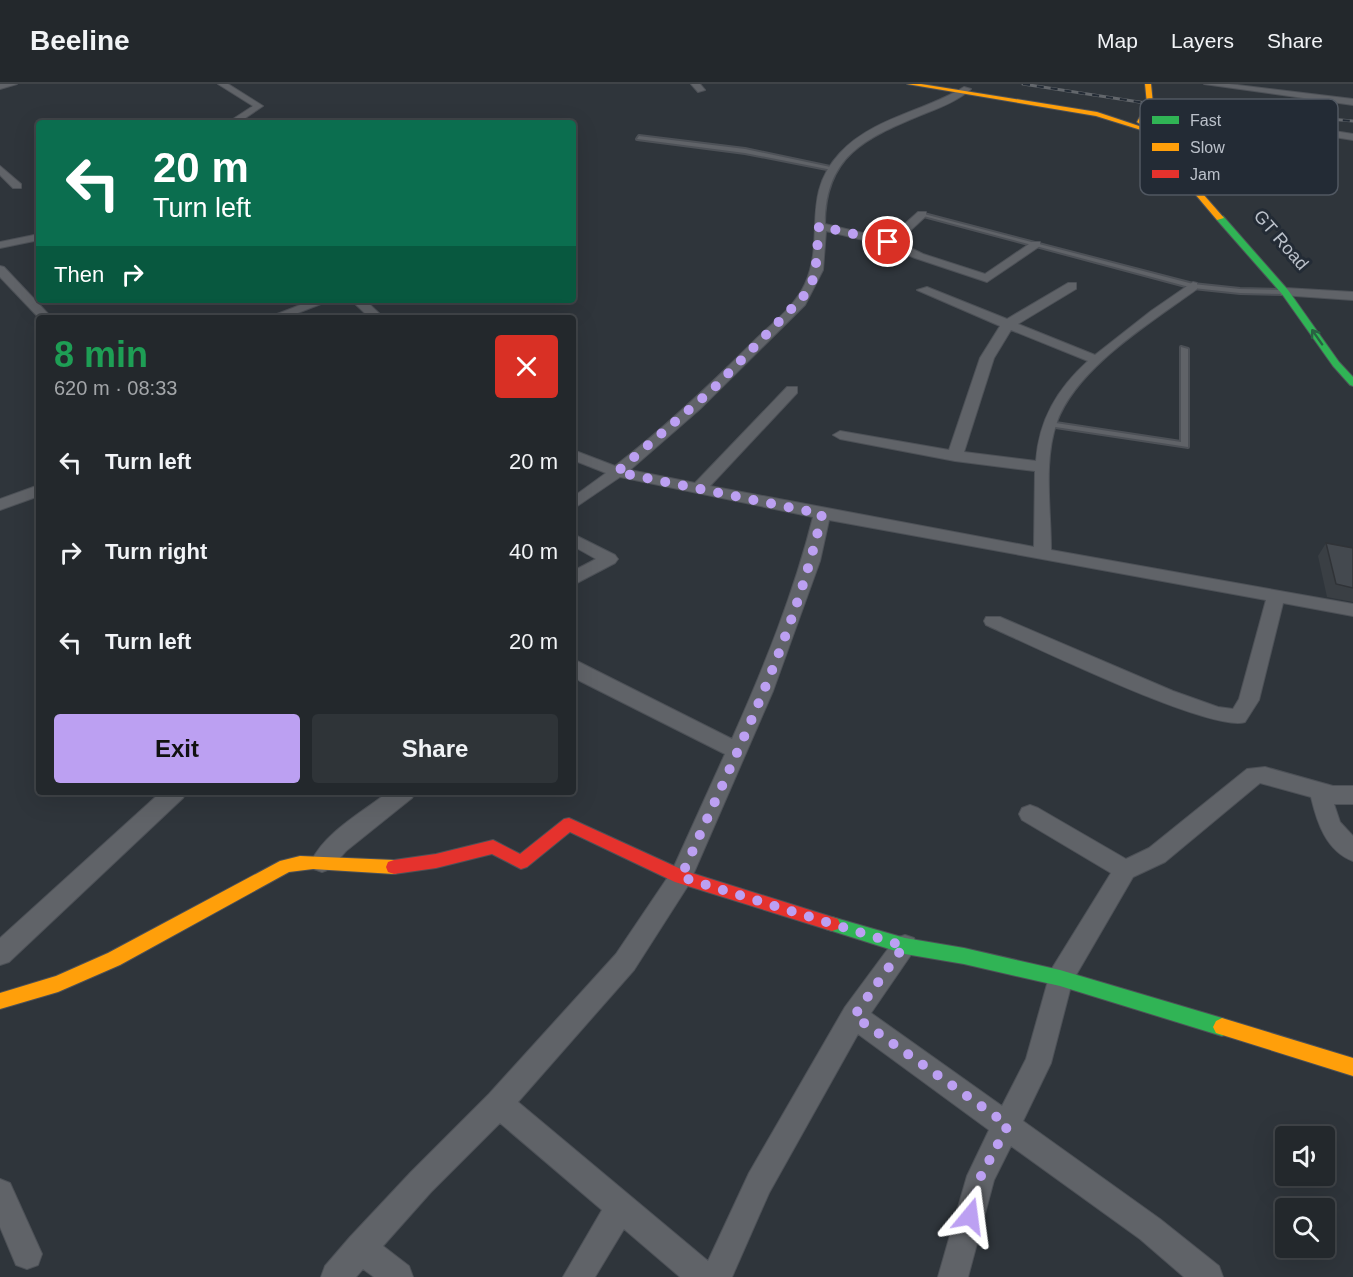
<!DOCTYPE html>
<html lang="en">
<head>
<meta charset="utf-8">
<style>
  :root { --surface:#23282c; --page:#2f3438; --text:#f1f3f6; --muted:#a3a6a9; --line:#404448; --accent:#bca0f2 }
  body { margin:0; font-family:Arial,sans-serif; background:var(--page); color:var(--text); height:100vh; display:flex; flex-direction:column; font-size:22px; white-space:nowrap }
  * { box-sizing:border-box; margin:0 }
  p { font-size:20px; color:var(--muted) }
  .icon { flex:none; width:33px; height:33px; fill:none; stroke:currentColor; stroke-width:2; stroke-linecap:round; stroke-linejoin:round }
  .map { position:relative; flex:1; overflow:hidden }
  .drawer { position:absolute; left:36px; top:231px; width:540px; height:480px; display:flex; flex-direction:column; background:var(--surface); border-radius:6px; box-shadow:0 6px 24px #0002,0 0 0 2px var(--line) }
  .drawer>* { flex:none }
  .top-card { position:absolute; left:36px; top:36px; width:540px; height:183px; border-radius:6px; box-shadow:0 6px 24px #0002,0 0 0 2px var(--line); background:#0b6e4f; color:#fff; overflow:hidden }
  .controls { position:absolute; left:1275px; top:1042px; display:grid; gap:12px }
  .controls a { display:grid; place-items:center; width:60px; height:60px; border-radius:6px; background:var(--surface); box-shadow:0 6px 24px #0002,0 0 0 2px var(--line); font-size:30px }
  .pin { position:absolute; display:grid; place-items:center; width:51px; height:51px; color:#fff; margin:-26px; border:3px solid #fff; border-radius:50%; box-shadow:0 2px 6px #0007 }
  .me { position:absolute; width:66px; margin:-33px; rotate:16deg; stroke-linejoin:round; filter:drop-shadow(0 0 4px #0008) }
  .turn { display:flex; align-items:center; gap:21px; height:126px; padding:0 18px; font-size:27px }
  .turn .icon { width:78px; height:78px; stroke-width:2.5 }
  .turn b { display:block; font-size:42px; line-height:51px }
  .then { display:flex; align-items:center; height:57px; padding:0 18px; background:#0003; gap:12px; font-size:22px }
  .round { display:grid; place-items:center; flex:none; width:63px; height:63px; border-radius:6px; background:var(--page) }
  .overview { display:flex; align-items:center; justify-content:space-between; height:102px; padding:0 18px }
  h1 { font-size:36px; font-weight:800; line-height:45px; color:#1e9e55 }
  .button { display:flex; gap:12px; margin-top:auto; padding:12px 18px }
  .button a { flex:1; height:69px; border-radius:6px; background:var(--accent); color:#111; font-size:24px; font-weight:800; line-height:69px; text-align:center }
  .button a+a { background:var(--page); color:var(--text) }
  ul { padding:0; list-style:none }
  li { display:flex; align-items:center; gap:18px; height:90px; padding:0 18px }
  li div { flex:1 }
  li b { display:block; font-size:22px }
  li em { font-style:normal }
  header { display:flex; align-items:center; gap:36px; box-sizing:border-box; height:84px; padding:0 30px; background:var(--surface); border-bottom:2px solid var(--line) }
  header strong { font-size:28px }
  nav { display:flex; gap:33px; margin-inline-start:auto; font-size:21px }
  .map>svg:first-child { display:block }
</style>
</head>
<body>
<header>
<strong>Beeline</strong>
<nav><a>Map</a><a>Layers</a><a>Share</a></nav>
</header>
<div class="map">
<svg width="1353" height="1193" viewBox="0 0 1353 1193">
  <rect width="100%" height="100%" fill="#2f353b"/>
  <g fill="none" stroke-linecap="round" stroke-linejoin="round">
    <defs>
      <path id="lane" d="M639,52L745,65L835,84L832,86L745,69L637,55Z
        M920,129L1193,200L1240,205L1285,206L1288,208L1285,210L1240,209L1193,204L920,131Z
        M1181,263L1188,265V363L1049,342L1045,340L1049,338L1181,358Z"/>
      <path id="street" d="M0,0H17L0,5Z
        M218,0H228L263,22L238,39H227L253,22Z
        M691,0H700L705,6L698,8Z
        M1204,0H1229L1353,15V21Z
        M964,3L971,5C959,16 942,23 926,29C869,53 825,69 825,140L888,155L918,128H926V132L898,158L923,170L985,190L1032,158H1040V162L987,198L915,174L884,161L826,147L823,186L805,221L700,325L630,386L695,399L787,303H797V309L710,402L1034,463L1035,387L955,377L840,355L833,351L840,347L949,366L980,274L1000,242L917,206L927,203L1007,235L1068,199H1076V205L1018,240L1095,271L1151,227L1193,198L1197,199V205C1152,238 1077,283 1057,338C1043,377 1051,425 1051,466L1353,520V532L1283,519L1259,616L1245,638C1211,649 1029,560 986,541L984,537L986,533H1000L1173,607L1218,623L1233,625L1239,615L1266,516L829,436L820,477L773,607L689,800L634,886L518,1018L708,1177L749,1089L845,923L896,854L905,851L914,854L917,862L871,929L1002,1022L1026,975L1051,886L1111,789L1022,736L1019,730L1022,724L1030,721L1038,724L1126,775L1149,764L1247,685L1265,683L1333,702H1353V720H1334L1340,738L1353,752V777C1326,767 1317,738 1311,713L1260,699L1165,778L1133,793L1072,898L1051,979L1023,1037L1160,1135L1219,1182L1223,1193H1184L1140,1155L1011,1062L994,1096L968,1193H938L967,1092L989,1046L858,950L769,1109L732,1193H680L624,1145L595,1193H563L602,1126L500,1039L431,1108L383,1162L409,1182L413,1193H374L363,1185L356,1193H321L325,1182L350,1153L411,1088L489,1010L616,870L672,787L725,670L580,597L573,592V575L732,655C764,583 794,509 813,433L620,393L573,425V413L606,389L573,376V366L615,382C666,343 712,299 757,254C774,238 795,222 805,200C826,153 800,112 840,69C872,34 925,27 964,3ZM1011,246L1088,277C1057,305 1039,336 1036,377L964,368L994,274Z
        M1145,30L1309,43L1353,50V56L1309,49L1142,35V31Z
        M0,82L21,100V104H13L0,91Z
        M39,150V156L0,164V158Z
        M0,182L4,183L52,234H39L0,193Z
        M1285,204L1353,208V216L1281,211L1279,208Z
        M313,216H331L285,234H267Z
        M351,216H365L384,234H370Z
        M39,401V412L0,426V415Z
        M573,450L615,471L618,475L615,479L573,501V487L596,475L573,462Z
        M161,708H186L183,714L9,878L0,881V854Z
        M388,708H415L412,714L346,767L330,785L322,788L314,785L311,778C325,748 363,728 388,708Z
        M0,1095L10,1099L42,1170L38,1181L27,1185L16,1181L0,1143Z"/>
      <path id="fast" d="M1217,132H1223L1288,206L1339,278L1353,293V302L1350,301L1333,282L1282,210L1217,136Z
        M832,833L905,854L964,864L1060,886L1222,934L1228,937L1231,943L1228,949L1222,952L1060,902L964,880L905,870L826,845L824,840L826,835Z"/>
      <path id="slow" d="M907,0H921L1097,28L1145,44L1224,134L1217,136L1141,46L1096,32Z
        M1145,0H1151L1153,20L1140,40L1137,38L1147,20Z
        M300,772L394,776L400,778L402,783L400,788L394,790L313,785L289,788L120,881L58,908L0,925V909L56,892L108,869L280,777Z
        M1222,934L1353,974V992L1216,949L1213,943L1216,937Z"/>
      <path id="jam" d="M569,734L685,787L832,833L838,835L840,840L838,845L832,847L675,798L570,748L527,783L521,785L492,770L436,784L394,790L388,788L386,783L388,778L394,776L436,770L493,756L520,770L564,735Z"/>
    </defs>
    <!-- lane casing -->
    <use href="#lane" stroke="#4d5157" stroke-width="4"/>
    <!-- street casing -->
    <use href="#street" stroke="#4d5157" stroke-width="2"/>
    <!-- fast casing -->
    <use href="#fast" stroke="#4d5157" stroke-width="2"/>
    <!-- slow casing -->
    <use href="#slow" stroke="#4d5157" stroke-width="2"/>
    <!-- jam casing -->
    <use href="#jam" stroke="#4d5157" stroke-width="2"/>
    <!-- lane -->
    <use href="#lane" fill="#606368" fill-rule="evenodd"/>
    <!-- street -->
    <use href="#street" fill="#606368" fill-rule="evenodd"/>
    <!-- fast -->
    <use href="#fast" fill="#30b455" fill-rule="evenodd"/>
    <!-- slow -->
    <use href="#slow" fill="#ff9f0a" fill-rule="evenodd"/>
    <!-- jam -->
    <use href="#jam" fill="#e5322d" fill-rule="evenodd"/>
    <defs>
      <path id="rail" d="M1023,0L1152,20L1353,37"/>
    </defs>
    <!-- rail casing -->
    <use href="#rail" stroke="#63676c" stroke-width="3"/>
    <!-- rail -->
    <use href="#rail" stroke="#232b35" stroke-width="2" stroke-dasharray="7" stroke-linecap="butt"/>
  </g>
  <!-- wall -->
  <path fill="#3a3f44" d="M1326,459L1353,464V518L1327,513L1318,472Z"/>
  <!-- building -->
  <path fill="#44494f" stroke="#303337" stroke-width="1.5" d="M1326,459L1353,464V504L1336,500Z"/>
  <!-- one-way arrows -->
  <defs><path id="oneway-shaft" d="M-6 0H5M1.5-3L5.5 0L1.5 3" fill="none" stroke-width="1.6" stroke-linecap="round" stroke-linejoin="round" transform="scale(1.5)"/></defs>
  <use stroke="#286242" href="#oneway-shaft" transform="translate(1317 253) rotate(-125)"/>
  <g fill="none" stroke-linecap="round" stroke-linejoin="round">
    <!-- route -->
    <path stroke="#bca0f2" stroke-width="10" stroke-dasharray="0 18" d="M888,158L819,142L815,192L803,213L714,304L617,388L822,430C794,556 733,675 681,793L904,862L854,932L1008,1041L981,1092L970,1132"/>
  </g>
  <g text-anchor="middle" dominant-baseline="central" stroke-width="6" stroke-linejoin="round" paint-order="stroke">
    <!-- far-street labels -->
    <g font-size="18" fill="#bbc1ca" stroke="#232b35">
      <text transform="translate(1281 156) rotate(49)">GT Road</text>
    </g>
  </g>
  <!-- legend -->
  <rect x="1140" y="15" width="198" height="96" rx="9" fill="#232b35" stroke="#515862" stroke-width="1.5"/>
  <rect x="1152" y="32" width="27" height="8" fill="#30b455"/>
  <rect x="1152" y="59" width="27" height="8" fill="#ff9f0a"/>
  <rect x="1152" y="86" width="27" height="8" fill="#e5322d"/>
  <g font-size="16" fill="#bbc1ca">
    <text x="1190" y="42">Fast</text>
    <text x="1190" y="69">Slow</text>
    <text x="1190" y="96">Jam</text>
  </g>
</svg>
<div class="controls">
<a><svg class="icon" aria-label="sound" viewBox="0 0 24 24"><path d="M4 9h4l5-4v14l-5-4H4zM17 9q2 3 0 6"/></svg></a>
<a><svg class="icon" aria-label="search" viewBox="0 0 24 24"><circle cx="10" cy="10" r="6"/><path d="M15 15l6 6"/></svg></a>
</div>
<div class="pin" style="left:888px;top:158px;background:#d93025"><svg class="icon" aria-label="arrive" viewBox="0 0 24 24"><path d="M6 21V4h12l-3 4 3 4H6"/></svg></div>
<svg class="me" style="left:970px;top:1132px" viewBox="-20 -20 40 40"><path d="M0-17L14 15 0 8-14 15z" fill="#bca0f2" stroke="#fff" stroke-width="4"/></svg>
<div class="top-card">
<div class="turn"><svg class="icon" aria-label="left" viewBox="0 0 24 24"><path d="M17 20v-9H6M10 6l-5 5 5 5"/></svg><div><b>20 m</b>Turn left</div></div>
<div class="then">Then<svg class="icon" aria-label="right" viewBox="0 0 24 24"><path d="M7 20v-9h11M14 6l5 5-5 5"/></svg></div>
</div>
<section class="drawer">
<div class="overview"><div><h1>8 min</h1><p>620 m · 08:33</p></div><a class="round" style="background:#d93025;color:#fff"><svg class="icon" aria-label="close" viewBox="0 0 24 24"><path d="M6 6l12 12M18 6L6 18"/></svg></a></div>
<ul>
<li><svg class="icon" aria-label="left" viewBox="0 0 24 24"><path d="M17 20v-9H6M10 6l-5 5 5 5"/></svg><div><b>Turn left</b></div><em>20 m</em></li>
<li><svg class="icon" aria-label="right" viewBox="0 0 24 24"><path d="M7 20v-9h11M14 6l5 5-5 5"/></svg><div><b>Turn right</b></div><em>40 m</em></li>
<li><svg class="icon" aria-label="left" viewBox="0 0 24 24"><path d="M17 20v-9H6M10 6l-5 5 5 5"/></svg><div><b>Turn left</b></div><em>20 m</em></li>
</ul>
<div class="button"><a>Exit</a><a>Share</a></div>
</section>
</div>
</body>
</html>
